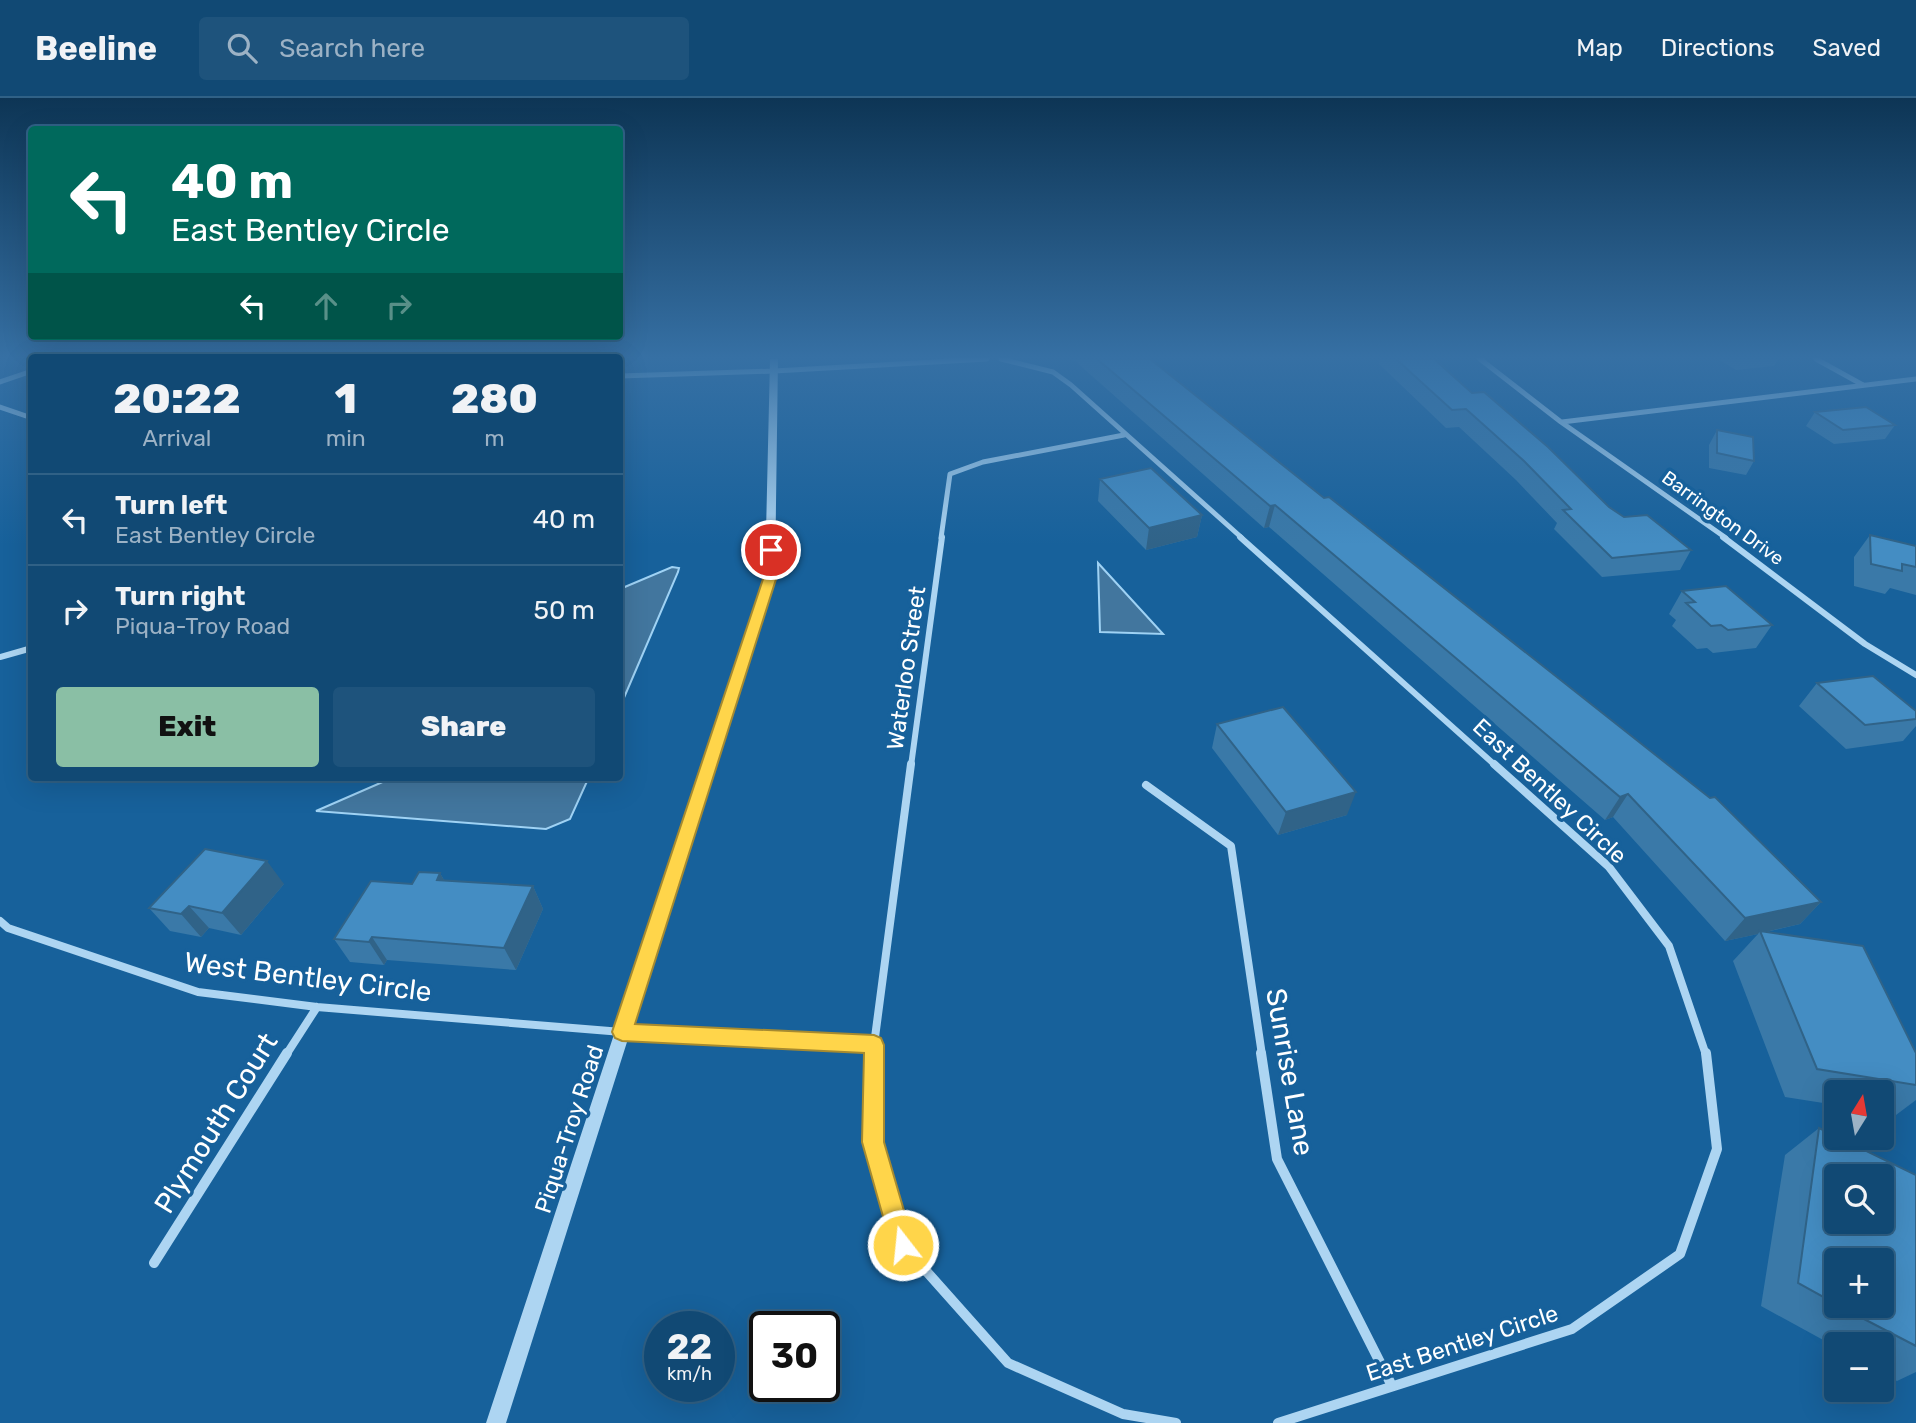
<!DOCTYPE html>
<html lang="en">
<head>
<meta charset="utf-8">
<style>
  :root { --surface:#114974; --page:#1e537c; --text:#f1f3f6; --muted:#9cb2c5; --line:#306186; --accent:#8abfa5 }
  body { margin:0; font-family:Rubik,sans-serif; background:var(--page); color:var(--text); height:100vh; display:flex; flex-direction:column; font-size:26px; white-space:nowrap }
  * { box-sizing:border-box; margin:0 }
  p { font-size:23px; color:var(--muted) }
  .icon { flex:none; width:38px; height:38px; fill:none; stroke:currentColor; stroke-width:2; stroke-linecap:round; stroke-linejoin:round }
  .map { position:relative; flex:1; overflow:hidden }
  .details { position:absolute; left:28px; top:256px; width:595px; height:427px; display:flex; flex-direction:column; background:var(--surface); border-radius:7px; box-shadow:0 7px 28px #0002,0 0 0 2px var(--line) }
  .details>* { flex:none }
  .guide { position:absolute; left:28px; top:28px; width:595px; height:214px; border-radius:7px; box-shadow:0 7px 28px #0002,0 0 0 2px var(--line); background:#00695c; color:#fff; overflow:hidden }
  .needle { width:46px; rotate:11deg }
  .buttons { position:absolute; left:1824px; top:982px; display:grid; gap:14px }
  .buttons a { display:grid; place-items:center; width:70px; height:70px; border-radius:7px; background:var(--surface); box-shadow:0 7px 28px #0002,0 0 0 2px var(--line); font-size:35px }
  .speed { position:absolute; left:644px; top:1213px; display:flex; gap:14px; font-size:35px; font-weight:700; text-align:center }
  .speed>* { display:grid; place-content:center; width:91px; height:91px; border-radius:50%; background:var(--surface); box-shadow:0 7px 28px #0002,0 0 0 2px var(--line); line-height:1 }
  .speed small { font-size:18px; font-weight:400 }
  .speed .limit { border:4px solid #111; border-radius:10px; background:#fff; color:#111 }
  .pin { position:absolute; display:grid; place-items:center; width:60px; height:60px; color:#fff; margin:-30px; border:4px solid #fff; border-radius:50%; box-shadow:0 2px 7px #0007 }
  .me { position:absolute; width:77px; margin:-38px; rotate:344deg; stroke-linejoin:round; filter:drop-shadow(0 0 5px #0008) }
  .turn { display:flex; align-items:center; gap:24px; height:147px; padding:0 28px; font-size:32px }
  .turn .icon { width:91px; height:91px; stroke-width:2.5 }
  .turn b { display:block; font-size:49px; line-height:60px }
  .lanes { display:flex; align-items:center; height:66px; padding:0 28px; background:#0003; justify-content:center; gap:35px; direction:ltr }
  .lanes .off { opacity:.35 }
  .eta { display:flex; justify-content:space-evenly; align-items:center; height:119px; text-align:center }
  .eta b { font-size:42px; font-weight:800; line-height:49px }
  .primary-button { display:flex; gap:14px; margin-top:auto; padding:14px 28px }
  .primary-button a { flex:1; height:80px; border-radius:7px; background:var(--accent); color:#111; font-size:28px; font-weight:800; line-height:80px; text-align:center }
  .primary-button a+a { background:var(--page); color:var(--text) }
  ul { padding:0; list-style:none }
  li { display:flex; align-items:center; gap:21px; height:91px; padding:0 28px; border-top:2px solid var(--line) }
  li div { flex:1 }
  li b { display:block; font-size:26px }
  li em { font-style:normal }
  header { display:flex; align-items:center; gap:42px; box-sizing:border-box; height:98px; padding:0 35px; background:var(--surface); border-bottom:2px solid var(--line) }
  header strong { font-size:33px }
  nav { display:flex; gap:38px; margin-inline-start:auto; font-size:24px }
  .search { width:490px; height:63px; background:var(--page); display:flex; align-items:center; gap:18px; box-sizing:border-box; padding:0 24px; border-radius:7px; color:var(--muted); font-size:26px }
  .map>svg:first-child { display:block }
</style>
</head>
<body>
<header>
<strong>Beeline</strong>
<div class="search"><svg class="icon" aria-label="search" viewBox="0 0 24 24"><circle cx="10" cy="10" r="6"/><path d="M15 15l6 6"/></svg>Search here</div>
<nav><a>Map</a><a>Directions</a><a>Saved</a></nav>
</header>
<div class="map">
<svg width="1916" height="1325" viewBox="0 0 1916 1325">
  <rect width="100%" height="100%" fill="#17619b"/>
  <!-- water -->
  <path fill="#42769e" stroke="#9fd2f4" stroke-width="2" d="M1098,465L1163,536L1100,534Z
    M672,469L679,470L678,474L620,609V491Z
    M394,679H589L570,721L546,731L316,713Z"/>
  <g fill="none" stroke-linecap="round" stroke-linejoin="round">
    <!-- minor-far3 -->
    <path stroke="#add5f2" stroke-width="5" d="M1001,261L1053,274L1071,287L1242,440
      M1480,261L1561,324L1726,440
      M1816,261L1863,287
      M620,278L774,273L987,261
      M0,284L32,273
      M0,309L32,320
      M1562,324L1916,281
      M941,440L950,376L983,364L1124,337"/>
    <!-- minor-far2 -->
    <path stroke="#add5f2" stroke-width="6" d="M1240,439L1496,668
      M1723,439L1865,546L1916,577
      M0,559L32,550
      M911,668L942,439"/>
    <!-- minor-far1 -->
    <path stroke="#add5f2" stroke-width="8" d="M1494,666L1609,769L1669,848L1706,957
      M1146,687L1231,748L1262,957
      M0,823L8,830L198,894L317,909L622,934L874,947V957
      M874,947L911,666
      M286,957L317,909"/>
    <!-- minor -->
    <path stroke="#add5f2" stroke-width="10" d="M874,955L873,1044L903,1147L1008,1265L1123,1316L1176,1325
      M1261,955L1277,1061L1392,1288
      M154,1165L287,955
      M1278,1325L1572,1231L1680,1156L1717,1051L1706,955"/>
    <!-- tertiary -->
    <path fill="#add5f2" fill-rule="evenodd" d="M770,261H778L775,478L506,1325H486L765,478Z"/>
  </g>
  <!-- wall -->
  <path fill="#3a79a8" fill-rule="evenodd" d="M1066,261H1150L1821,804L1800,826L1766,834L1916,955V1002L1896,1017L1881,1015V994H1836V1007L1785,999L1733,863L1758,836L1725,843L1613,719L1605,722L1269,429L1264,430L1075,263Z
    M1380,261H1434L1472,295L1609,409L1624,419L1691,452L1680,472L1602,479L1554,431L1557,425L1516,382L1459,329L1446,330L1379,266Z
    M1718,261H1778L1774,268L1736,272Z
    M1815,314L1895,327L1885,341L1834,346L1806,328Z
    M1717,332L1754,363L1746,377L1709,370V347Z
    M1100,381L1202,417L1197,439L1146,452L1098,403Z
    M1870,437L1916,448V497L1890,490L1885,496L1854,488V459Z
    M1682,493L1772,527L1756,550L1713,555L1707,550L1697,551L1672,528L1676,522L1669,516Z
    M1817,585L1916,613V628L1903,643L1846,651L1799,608Z
    M1217,626L1347,717L1278,737L1212,650Z
    M440,775L444,782L533,788L543,811L516,872L387,862L384,867L350,864L334,841L412,786Z
    M284,786L241,837L209,830L201,839L170,833L149,810Z
    M1819,1030L1916,1077V1274L1897,1283L1881,1274V1246H1836V1249L1761,1208L1785,1057ZM1836,1162L1881,1208H1836Z"/>
  <!-- shaded-wall -->
  <path fill="#306388" d="M1275,407L1269,429L1264,430L1270,408Z
    M1202,417L1197,439L1146,452L1149,430Z
    M1356,694L1347,717L1278,737L1286,714Z
    M1628,696L1613,719L1605,722L1620,699Z
    M267,763L284,786L241,837L222,815Z
    M440,775L453,798L437,782Z
    M533,788L543,811L516,872L504,850Z
    M1821,804L1800,826L1761,835L1760,833L1758,836L1725,843L1745,820Z
    M189,808L209,830L201,839L181,816Z
    M372,839L387,862L384,867L369,844Z"/>
  <!-- building -->
  <path fill="#448dc3" stroke="#306388" stroke-width="2" fill-rule="evenodd" d="M1097,261H1150L1324,400L1329,399L1710,700L1715,699L1821,804L1745,820L1628,696L1620,699L1275,407L1270,408Z
    M1396,261H1434L1472,295L1484,294L1548,349L1609,409L1624,419L1647,417L1691,452L1612,460L1563,412L1571,411L1524,363L1466,311L1452,312Z
    M1866,309L1895,327L1843,332L1815,314Z
    M1717,332L1753,339L1754,363L1717,355Z
    M1151,370L1202,417L1149,430L1100,381Z
    M1870,437L1916,448V469L1902,466V473L1871,466Z
    M1726,488L1772,527L1728,532L1721,527L1711,528L1686,505L1695,504L1682,493Z
    M1873,578L1916,613V621L1865,627L1817,585Z
    M1283,609L1356,694L1286,714L1217,626Z
    M205,751L267,763L222,815L189,808L181,816L149,810Z
    M419,774L440,775L437,782L533,788L504,850L372,839L369,844L334,841L371,783L412,786Z
    M1760,833L1863,848L1916,955V987L1817,971Z
    M1819,1030L1916,1077V1248L1839,1208H1881V1162H1836V1206L1798,1185ZM1836,1078H1881V1124H1836Z"/>
  <!-- sky -->
  <linearGradient id="sky" x2="0" y2="1"><stop stop-color="#0d3555"/><stop offset="0.58" stop-color="#3670a4"/><stop offset="1" stop-color="#3670a4" stop-opacity="0"/></linearGradient>
  <rect width="1916" height="447" fill="url(#sky)"/>
  <!-- route -->
  <path fill="#ffd54a" stroke="#a68a30" stroke-width="2" d="M771,449L777,452V478L635,926L874,937L881,940L884,947V1044L914,1147L911,1155L903,1158L895,1155L891,1147L862,1044L864,955L622,943L615,940L612,934L764,478L765,452Z"/>
  <g text-anchor="middle" dominant-baseline="central" stroke-width="7" stroke-linejoin="round" paint-order="stroke">
    <!-- far-street labels -->
    <g font-size="19" fill="#fff" stroke="#17619b">
      <text transform="translate(1723 420) rotate(36)">Barrington Drive</text>
    </g>
    <!-- street labels -->
    <g font-size="23" fill="#fff" stroke="#17619b">
      <text transform="translate(906 570) rotate(-82)">Waterloo Street</text>
      <text transform="translate(1550 693) rotate(43)">East Bentley Circle</text>
      <text transform="translate(569 1031) rotate(-72)">Piqua-Troy Road</text>
      <text transform="translate(1462 1245) rotate(-18)">East Bentley Circle</text>
    </g>
    <!-- near-street labels -->
    <g font-size="28" fill="#fff" stroke="#17619b">
      <text transform="translate(308 879) rotate(7)">West Bentley Circle</text>
      <text transform="translate(1290 974) rotate(80)">Sunrise Lane</text>
      <text transform="translate(216 1025) rotate(-58)">Plymouth Court</text>
    </g>
  </g>
</svg>
<div class="buttons">
<a><svg class="needle" viewBox="-14 -14 28 28"><path d="M0-13l5 13h-10z" fill="#e53935"/><path d="M0 13l5-13h-10z" fill="#9cb2c5"/></svg></a>
<a><svg class="icon" aria-label="search" viewBox="0 0 24 24"><circle cx="10" cy="10" r="6"/><path d="M15 15l6 6"/></svg></a>
<a>+</a>
<a>−</a>
</div>
<div class="speed"><div>22<small>km/h</small></div><div class="limit">30</div></div>
<div class="pin" style="left:771px;top:452px;background:#d93025"><svg class="icon" aria-label="arrive" viewBox="0 0 24 24"><path d="M6 21V4h12l-3 4 3 4H6"/></svg></div>
<svg class="me" style="left:903px;top:1147px" viewBox="-20 -20 40 40"><circle r="17" fill="#ffd54a" stroke="#fff" stroke-width="3"/><path d="M0-11L8 9 0 5-8 9z" fill="#fff"/></svg>
<div class="guide">
<div class="turn"><svg class="icon" aria-label="left" viewBox="0 0 24 24"><path d="M17 20v-9H6M10 6l-5 5 5 5"/></svg><div><b>40 m</b>East Bentley Circle</div></div>
<div class="lanes"><svg class="icon" aria-label="left" viewBox="0 0 24 24"><path d="M17 20v-9H6M10 6l-5 5 5 5"/></svg><svg class="icon off" aria-label="ahead" viewBox="0 0 24 24"><path d="M12 20V5M6 11l6-6 6 6"/></svg><svg class="icon off" aria-label="right" viewBox="0 0 24 24"><path d="M7 20v-9h11M14 6l5 5-5 5"/></svg></div>
</div>
<section class="details">
<div class="eta">
<div><b>20:22</b><p>Arrival</p></div>
<div><b>1</b><p>min</p></div>
<div><b>280</b><p>m</p></div>
</div>
<ul>
<li><svg class="icon" aria-label="left" viewBox="0 0 24 24"><path d="M17 20v-9H6M10 6l-5 5 5 5"/></svg><div><b>Turn left</b><p>East Bentley Circle</p></div><em>40 m</em></li>
<li><svg class="icon" aria-label="right" viewBox="0 0 24 24"><path d="M7 20v-9h11M14 6l5 5-5 5"/></svg><div><b>Turn right</b><p>Piqua-Troy Road</p></div><em>50 m</em></li>
</ul>
<div class="primary-button"><a>Exit</a><a>Share</a></div>
</section>
</div>
</body>
</html>
